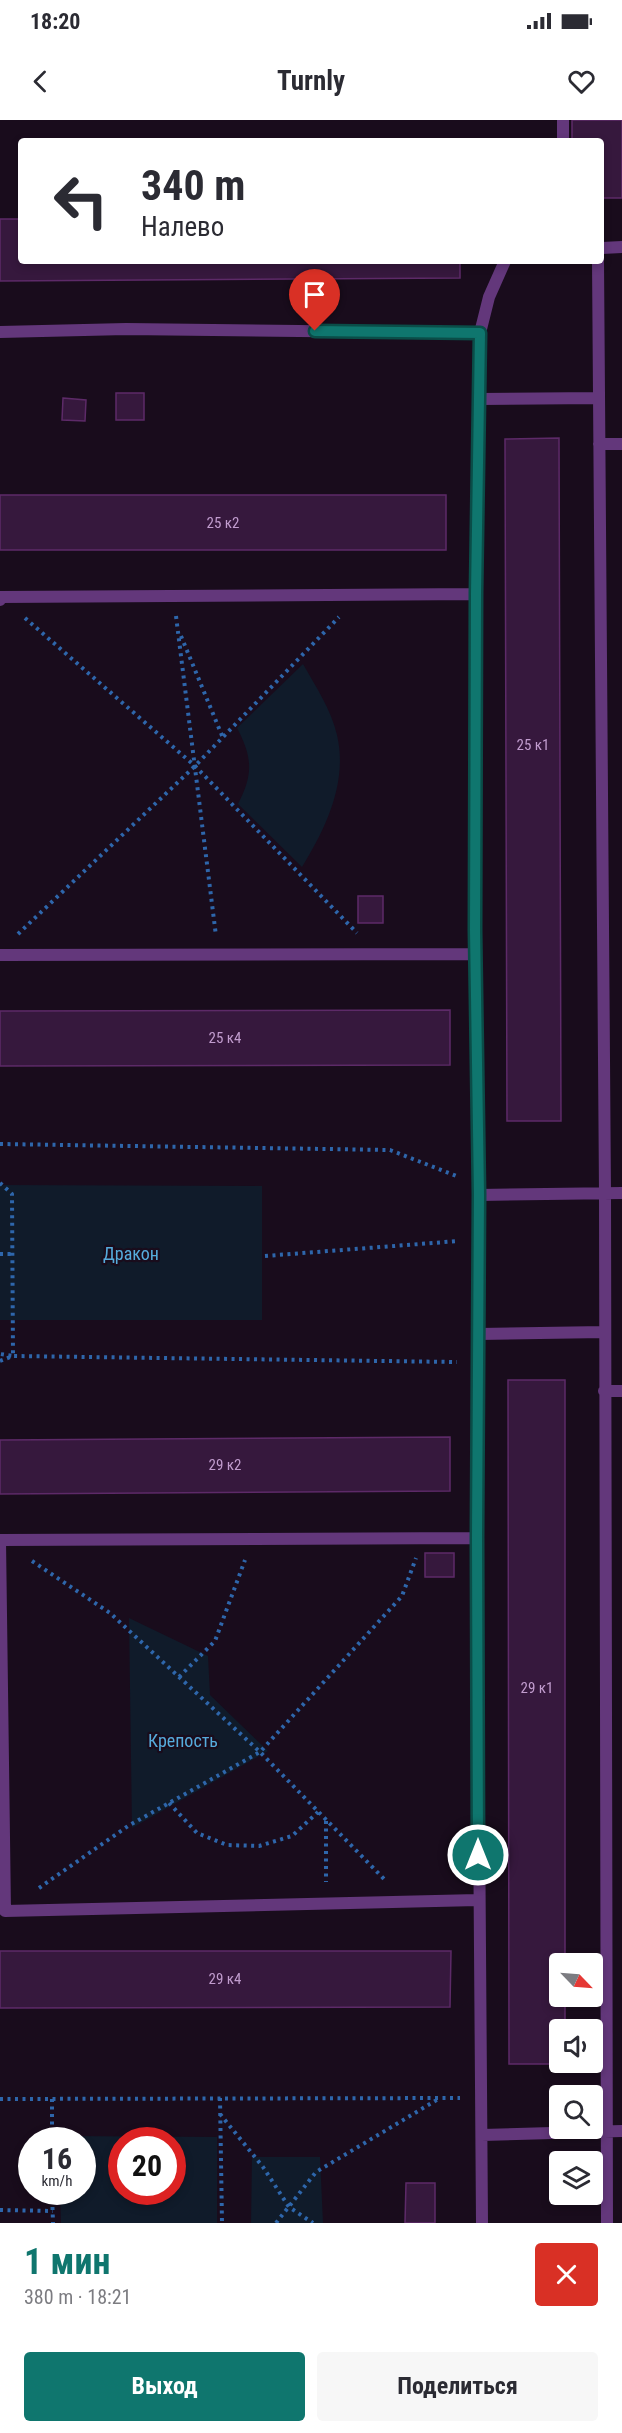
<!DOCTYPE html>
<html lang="ru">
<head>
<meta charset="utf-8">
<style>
  :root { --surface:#fff; --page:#f7f7f7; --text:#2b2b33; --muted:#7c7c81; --accent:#0f766e }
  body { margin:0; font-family:"Roboto Condensed",sans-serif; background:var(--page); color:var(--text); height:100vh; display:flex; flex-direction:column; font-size:22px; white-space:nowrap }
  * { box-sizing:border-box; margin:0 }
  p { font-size:20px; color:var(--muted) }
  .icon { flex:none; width:33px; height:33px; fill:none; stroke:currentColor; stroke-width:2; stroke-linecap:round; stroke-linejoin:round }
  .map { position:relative; height:2103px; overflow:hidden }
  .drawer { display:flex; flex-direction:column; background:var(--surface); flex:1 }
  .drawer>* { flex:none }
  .top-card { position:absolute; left:18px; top:18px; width:586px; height:126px; border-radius:6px; box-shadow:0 3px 9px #0003; background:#fff; color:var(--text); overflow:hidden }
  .needle { width:39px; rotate:115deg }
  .controls { position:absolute; left:549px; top:1833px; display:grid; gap:12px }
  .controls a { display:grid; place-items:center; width:54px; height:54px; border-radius:6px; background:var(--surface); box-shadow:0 3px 9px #0003; font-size:30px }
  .speed { position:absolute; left:18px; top:2007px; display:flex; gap:12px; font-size:30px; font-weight:700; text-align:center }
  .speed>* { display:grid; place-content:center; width:78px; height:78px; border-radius:50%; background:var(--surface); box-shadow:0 3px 9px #0003; line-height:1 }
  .speed small { font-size:15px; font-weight:400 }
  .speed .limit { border:9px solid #d22; background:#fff; color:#111 }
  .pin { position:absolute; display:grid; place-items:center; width:51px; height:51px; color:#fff; margin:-62px -26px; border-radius:50% 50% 50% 0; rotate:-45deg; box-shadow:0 0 6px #0007 }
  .pin .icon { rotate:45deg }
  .me { position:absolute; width:66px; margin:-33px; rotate:0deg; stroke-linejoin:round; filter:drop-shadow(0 0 4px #0008) }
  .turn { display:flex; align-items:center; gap:21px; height:126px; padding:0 24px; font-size:27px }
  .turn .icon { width:78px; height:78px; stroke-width:2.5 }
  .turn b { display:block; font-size:42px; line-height:51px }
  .round { display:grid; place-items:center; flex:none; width:63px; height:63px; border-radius:6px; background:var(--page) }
  .headline { display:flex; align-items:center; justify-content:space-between; height:102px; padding:0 24px }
  h1 { font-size:36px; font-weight:700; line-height:45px; color:var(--accent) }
  .primary-button { display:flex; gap:12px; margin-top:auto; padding:12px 24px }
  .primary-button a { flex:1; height:69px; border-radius:6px; background:var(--accent); color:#fff; font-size:24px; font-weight:700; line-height:69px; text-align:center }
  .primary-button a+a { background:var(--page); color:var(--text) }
  .status { display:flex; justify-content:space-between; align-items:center; height:42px; padding:0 30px; background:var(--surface); direction:ltr }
  .status svg { height:16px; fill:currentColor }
  header { display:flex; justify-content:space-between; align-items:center; height:78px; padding:0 24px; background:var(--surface); font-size:27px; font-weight:700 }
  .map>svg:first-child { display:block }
</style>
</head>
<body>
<div class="status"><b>18:20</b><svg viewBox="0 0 49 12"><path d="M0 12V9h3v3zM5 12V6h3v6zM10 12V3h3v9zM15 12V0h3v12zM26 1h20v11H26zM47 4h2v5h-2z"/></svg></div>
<header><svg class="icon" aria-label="back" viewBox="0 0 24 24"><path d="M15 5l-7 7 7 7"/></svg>Turnly<svg class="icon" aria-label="heart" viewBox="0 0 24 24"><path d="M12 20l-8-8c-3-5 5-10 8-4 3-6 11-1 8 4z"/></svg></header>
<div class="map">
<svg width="622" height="2103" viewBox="0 0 622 2103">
  <rect width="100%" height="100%" fill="#190c1c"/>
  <!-- green -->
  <path fill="#101b2a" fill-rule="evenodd" d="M303,544C316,567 331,589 337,615C348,662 326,708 302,747L238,684C253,655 253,638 237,608Z
    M0,1065L262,1066V1200H0Z
    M129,1498L208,1536L210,1575L268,1631L132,1708Z
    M59,2016L217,2017V2103H61L60,2072H82V2020H59ZM172,2020V2072H122V2020Z
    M252,2037H320L323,2103H251Z"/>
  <!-- building -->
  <path fill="#36183d" stroke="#5d2a68" stroke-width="1.5" d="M572,0H622V78H602V21H572Z
    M0,99H21V141H460V158L0,161Z
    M116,273H144V300H116Z
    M63,278L86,280L85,301L62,300Z
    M559,318L561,1001H507L505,319Z
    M0,375H446V430H0Z
    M358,776H383V803H358Z
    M450,890V945L0,946V891Z
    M508,1260H565V1844H560V1876H565V1910H560V1942L565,1944H509Z
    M450,1317V1371L0,1374V1320Z
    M425,1433H454V1457H425Z
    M0,1831H451L450,1887L0,1888Z
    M406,2063H435V2103H405Z"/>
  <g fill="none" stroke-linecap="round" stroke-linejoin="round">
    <!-- path -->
    <path stroke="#2e66ab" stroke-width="4" stroke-dasharray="3 4.5" stroke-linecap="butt" d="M176,496L216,816
      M25,498L195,646L357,813
      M181,516L223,618
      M18,814L195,646L339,497
      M0,1024L390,1030L459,1057
      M0,1063L12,1074L13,1236L0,1234
      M0,1134H12
      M265,1136L458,1121
      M0,1241L13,1236L457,1242
      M32,1441L110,1493L260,1632L386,1761
      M179,1557L215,1521L245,1440
      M169,1683L197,1713L227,1725L259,1726L292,1716L318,1692
      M326,1701V1762
      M39,1768L128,1706L260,1632L402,1476L416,1438
      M220,1978L222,2103
      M0,1979L460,1978
      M52,1979V2020
      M220,1994L263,2047L289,2087L313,2103
      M52,2072L53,2103
      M0,2090L53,2091
      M276,2103L316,2052L440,1978"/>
    <!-- lane -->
    <path stroke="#63377b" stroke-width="12" d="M563,21V0
      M602,128L622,127
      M598,141L605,1072L607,2103
      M0,212L126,209L480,213L476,474L475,834L479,1075L477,1418L482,2103
      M480,213L489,177L505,141
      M480,279L599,278
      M599,324H622
      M0,480V477L476,474
      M0,835L475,834
      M479,1075L622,1073
      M479,1214L604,1212
      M604,1271H622
      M477,1418L0,1420L5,1791L478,1780
      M482,2015L622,2011"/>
  </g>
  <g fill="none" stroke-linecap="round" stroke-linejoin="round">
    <defs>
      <path id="route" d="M315,211L480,213L476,474L475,810L479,1074L477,1418L478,1735"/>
    </defs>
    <!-- route casing -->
    <use href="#route" stroke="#0a4d48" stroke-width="15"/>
    <!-- route -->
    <use href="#route" stroke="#0f766e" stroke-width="10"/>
  </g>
  <g text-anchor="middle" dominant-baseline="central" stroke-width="4.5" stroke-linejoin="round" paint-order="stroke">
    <!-- number labels -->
    <g font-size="15" fill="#c19cce">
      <text x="223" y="403">25 к2</text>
      <text x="533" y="625">25 к1</text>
      <text x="225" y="918">25 к4</text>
      <text x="225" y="1345">29 к2</text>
      <text x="537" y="1568">29 к1</text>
      <text x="225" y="1859">29 к4</text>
    </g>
    <!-- park labels -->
    <g font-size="18" fill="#56abdc" stroke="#190c1c">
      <text x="131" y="1133">Дракон</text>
      <text x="183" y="1620">Крепость</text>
    </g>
  </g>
</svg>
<div class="controls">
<a><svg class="needle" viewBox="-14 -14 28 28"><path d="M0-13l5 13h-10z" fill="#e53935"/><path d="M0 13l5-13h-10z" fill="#7c7c81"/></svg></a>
<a><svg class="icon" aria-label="sound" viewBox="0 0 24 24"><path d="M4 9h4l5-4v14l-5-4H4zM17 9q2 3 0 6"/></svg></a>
<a><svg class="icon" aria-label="search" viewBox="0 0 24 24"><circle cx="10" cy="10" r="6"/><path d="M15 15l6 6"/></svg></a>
<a><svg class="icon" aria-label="layers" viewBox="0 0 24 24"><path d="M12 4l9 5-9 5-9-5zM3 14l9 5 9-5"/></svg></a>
</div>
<div class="speed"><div>16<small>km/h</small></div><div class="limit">20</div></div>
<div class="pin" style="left:315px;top:211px;background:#d93025"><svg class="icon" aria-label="arrive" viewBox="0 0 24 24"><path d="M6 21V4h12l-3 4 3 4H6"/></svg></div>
<svg class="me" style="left:478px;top:1735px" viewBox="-20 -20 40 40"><circle r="17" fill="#0f766e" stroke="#fff" stroke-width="3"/><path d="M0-11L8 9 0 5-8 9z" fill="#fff"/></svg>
<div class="top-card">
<div class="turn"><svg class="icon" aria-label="left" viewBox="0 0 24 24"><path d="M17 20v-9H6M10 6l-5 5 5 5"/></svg><div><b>340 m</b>Налево</div></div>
</div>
</div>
<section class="drawer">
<div class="headline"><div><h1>1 мин</h1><p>380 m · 18:21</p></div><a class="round" style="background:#d93025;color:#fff"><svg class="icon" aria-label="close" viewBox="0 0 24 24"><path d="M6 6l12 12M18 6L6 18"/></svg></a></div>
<div class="primary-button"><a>Выход</a><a>Поделиться</a></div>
</section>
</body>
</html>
